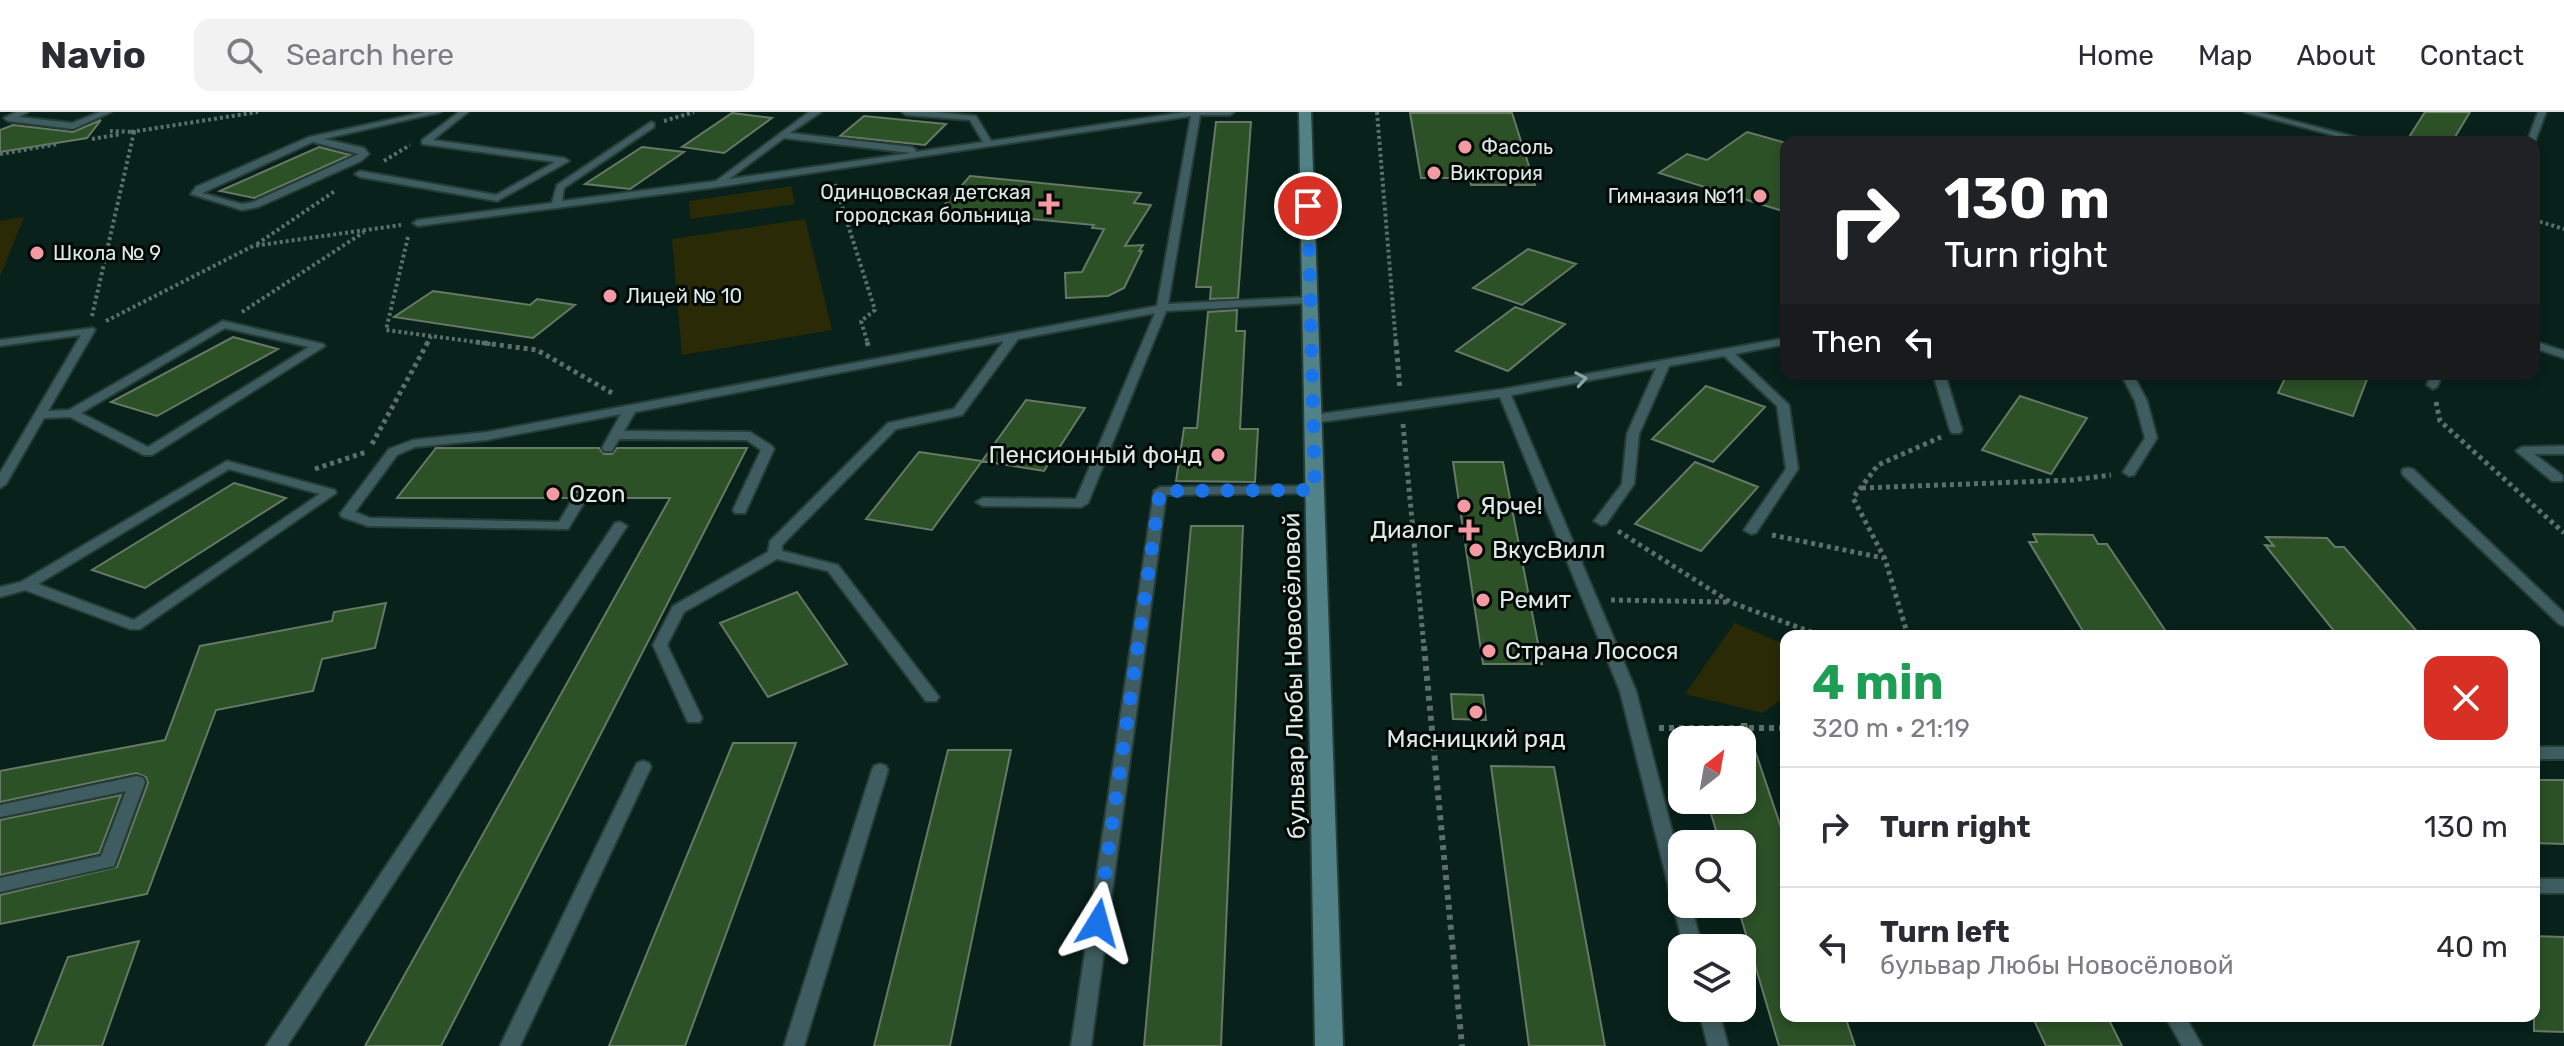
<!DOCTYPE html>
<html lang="en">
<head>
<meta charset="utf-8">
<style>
  :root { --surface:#fff; --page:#f2f2f3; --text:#2b2b33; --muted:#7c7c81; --line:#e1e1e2 }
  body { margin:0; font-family:Rubik,sans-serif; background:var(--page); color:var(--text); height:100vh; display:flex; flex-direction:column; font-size:30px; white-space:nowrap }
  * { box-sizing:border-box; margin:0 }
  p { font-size:26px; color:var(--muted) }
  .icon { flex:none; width:44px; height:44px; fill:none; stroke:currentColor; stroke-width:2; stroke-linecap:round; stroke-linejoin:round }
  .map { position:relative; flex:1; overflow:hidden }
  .sheet { position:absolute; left:1780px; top:518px; width:760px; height:392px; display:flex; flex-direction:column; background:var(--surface); border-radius:16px; box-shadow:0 4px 12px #0003 }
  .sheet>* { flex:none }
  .banner { position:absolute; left:1780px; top:24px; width:760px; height:244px; border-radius:16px; box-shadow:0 4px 12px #0003; background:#202124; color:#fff; overflow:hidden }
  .needle { width:52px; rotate:31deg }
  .tools { position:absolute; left:1668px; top:614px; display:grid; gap:16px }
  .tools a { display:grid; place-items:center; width:88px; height:88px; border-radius:16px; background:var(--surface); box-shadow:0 4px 12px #0003; font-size:40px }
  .pin { position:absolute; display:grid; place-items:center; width:68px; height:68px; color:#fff; margin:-34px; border:4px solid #fff; border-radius:50%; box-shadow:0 2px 8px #0007 }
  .me { position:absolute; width:88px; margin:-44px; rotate:8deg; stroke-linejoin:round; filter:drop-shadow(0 0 6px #0008) }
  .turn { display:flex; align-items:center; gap:28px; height:168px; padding:0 32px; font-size:36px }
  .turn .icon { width:104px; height:104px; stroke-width:2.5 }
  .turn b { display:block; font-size:56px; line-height:68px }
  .then { display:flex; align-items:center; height:76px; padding:0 32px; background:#0003; gap:16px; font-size:30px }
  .round { display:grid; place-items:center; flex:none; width:84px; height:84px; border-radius:16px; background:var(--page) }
  .head { display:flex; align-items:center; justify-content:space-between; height:136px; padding:0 32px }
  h1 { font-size:48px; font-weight:700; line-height:60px; color:#1e9e55 }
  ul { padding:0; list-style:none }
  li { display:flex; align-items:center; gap:24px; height:120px; padding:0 32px; border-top:2px solid var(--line) }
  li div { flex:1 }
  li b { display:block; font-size:30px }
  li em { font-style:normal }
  header { display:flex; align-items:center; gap:48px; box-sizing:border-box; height:112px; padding:0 40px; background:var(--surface); border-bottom:2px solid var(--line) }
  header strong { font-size:38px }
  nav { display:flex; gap:44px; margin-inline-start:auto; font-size:28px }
  .search { width:560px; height:72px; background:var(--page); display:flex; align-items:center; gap:20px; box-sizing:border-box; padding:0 28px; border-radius:16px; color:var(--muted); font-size:30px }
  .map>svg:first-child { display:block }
</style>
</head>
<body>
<header>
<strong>Navio</strong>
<div class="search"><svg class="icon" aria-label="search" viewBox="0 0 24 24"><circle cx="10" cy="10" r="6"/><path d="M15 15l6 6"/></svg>Search here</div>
<nav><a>Home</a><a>Map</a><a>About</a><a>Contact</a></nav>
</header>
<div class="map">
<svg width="2564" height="934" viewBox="0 0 2564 934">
  <rect width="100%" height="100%" fill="#08211a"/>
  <!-- green -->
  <path fill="#2a2a07" d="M791,74L795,92L690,107L689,89Z
    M24,105L0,165V109Z
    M805,107L832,218L682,243L672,127Z
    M1728,508L1786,533V584L1763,601L1685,582L1734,512Z"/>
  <!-- building -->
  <path fill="#2c5127" stroke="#687866" stroke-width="2" d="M2425,0H2470L2452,30H2429L2409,25Z
    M732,1L772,6L724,41L682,35Z
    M1410,1H1512L1535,73H1471L1470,66H1421Z
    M864,4L946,12L925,33L840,24Z
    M101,8L87,26L0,40V18L13,13L73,20Z
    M1216,10H1251L1238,186L1210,187L1211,175H1196Z
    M1747,20L1786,31V100L1659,61L1687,42L1707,48Z
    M319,35L350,43L254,86L220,79Z
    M642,35L684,40L630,77L585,72Z
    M970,64L1141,81L1134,91L1151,93L1125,134L1143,133L1139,139H1142L1124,176L1108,184L1066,186L1065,161L1082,160L1104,117L1092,116L1094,113L940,98Z
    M1528,137L1576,152L1522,193L1473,176Z
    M433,179L530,193L537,187L575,193L533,226L394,205Z
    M1515,195L1565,212L1508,259L1456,239Z
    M1237,198L1236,219H1245L1240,317H1258L1255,370L1176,369L1184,316H1197L1208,200Z
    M233,225L278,237L157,304L111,290Z
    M2287,262H2369L2353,304L2278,281Z
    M1706,274L1765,295L1713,350L1652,327Z
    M2020,284L2087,306L2051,362L1982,338Z
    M1026,288L1085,296L1044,359L982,349Z
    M436,336H599L604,342H612L617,336H747L441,934H365L670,386H590L585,380H575L570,386H397Z
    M919,340L982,349L932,418L866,407Z
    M1453,350H1503L1542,552H1483Z
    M1695,350L1758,375L1701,439L1635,412Z
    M234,371L286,386L145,476L92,458Z
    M1191,414H1243L1221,934H1144Z
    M2033,422L2093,423L2098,432H2107L2169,524H2086L2029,430H2037Z
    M2266,425L2327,426L2335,435H2344L2421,524H2338L2265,433L2274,434Z
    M797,480L847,552L768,585L720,511Z
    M386,491L375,536L322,547L313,579L216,598L147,782L0,812V783L117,755L148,671L146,665L136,661L0,690V659L165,628L200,534L332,509L334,500Z
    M1451,582L1483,583L1486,608L1453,607Z
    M1742,612H1746L1786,730V904H1845L1855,934H1779L1737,792H1742V732H1720L1707,688H1742Z
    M733,631H796L685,934H609Z
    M948,638H1011L950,934H874Z
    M1491,654L1554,655L1605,934H1529Z
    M2534,668H2564V732L2534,731Z
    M121,683L99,741L0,763V708Z
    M2534,824L2564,825V920L2534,919Z
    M139,829L102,934H33L68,845Z
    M2032,904H2107L2122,934H2046Z"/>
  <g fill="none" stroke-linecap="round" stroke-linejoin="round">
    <defs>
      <path id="lane" d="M16,0H28L19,5L72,11L100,0H111L73,17L8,9L4,6Z
        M425,0H441L324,27L364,36L369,42L361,49L258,95L242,98L191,82L196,75L309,25ZM313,30L359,42L253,90L242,92L202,81Z
        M459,0H468L433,28L564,46L569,49L497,89L360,65L355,62L360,59L496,83L555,50L422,32V28Z
        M809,0H821L790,21L912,35L916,38L915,40L983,30L970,8L906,3L902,0H935L976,4L991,29L1185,0H1234L1230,3H1200L1168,192L1310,185L1315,188L1310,191L1166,199L1088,391L1081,395L983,394L976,390L983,386L1076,387L1155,201L1018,227L962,303L896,317L782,433V439L838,453L936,581L939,585L936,589H926L828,459L777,447L684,500L667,533L702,606L700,610H688L686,606L653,533L673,494L768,440L770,429L888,311L954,297L1004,229L635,300L624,319L750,320L772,334L774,337L745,401H735L733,398L761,338L747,328L619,327L612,339H604L602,336L621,302L487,328L415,335L397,343L355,400L370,406L559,410L575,383H585L587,386L568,417L368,414L342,405L340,402L389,337L413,328L487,320L1157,194L1191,4L717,75L418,114L413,111L418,108L552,91L557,73L651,10L654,11V15L564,76L562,89L716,69ZM784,26L911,41L729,67Z
        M2245,0H2259L2374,30H2359Z
        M2538,0H2546L2534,32V30H2527Z
        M223,209L323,232L325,234L152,343H144L70,305L44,306L6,372L0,376V361L81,223L0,234V228L93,216L95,218L48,299L69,298ZM225,216L309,235L148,335L81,301Z
        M1786,226V232L1735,242L1789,293L1798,357L1756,421L1751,422L1744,418L1786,357L1777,294L1724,244L1669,254L1639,322L1634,372L1606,412L1601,413L1594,409L1622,372L1627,322L1656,256L1511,283L1636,579L1682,758V792H1691L1702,836H1684L1620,579L1500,285L1313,311L1307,307L1313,303L1504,277Z
        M2534,229L2564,239V246L2534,236Z
        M1933,262H1945L1962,318L1960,321H1952L1950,318Z
        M2121,262H2133L2147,289L2157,326L2134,363L2129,364L2123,360L2145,326L2135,289Z
        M2431,262H2443L2437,275L2433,277L2427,273Z
        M2564,334V342H2534L2562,363L2563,366L2562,369H2552L2516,339L2522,335Z
        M227,349L335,378L336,381L140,517H130L25,478L0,485V475L21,470ZM229,357L320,382L134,508L38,472Z
        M2408,356L2413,357L2564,501V514L2559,512L2403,363L2402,360L2403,357Z
        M1315,374L1321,378L1320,381L1166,383L1091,934H1071L1154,379L1160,375Z
        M620,410L627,414L287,934H266L615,411Z
        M2534,635H2564V647H2534Z
        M643,649L649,651L651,655L520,934H500L635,655L637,651Z
        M880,652L886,654L888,658L804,934H784L872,658L874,654Z
        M137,664L143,666L145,670L114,754L0,780V766L101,744L126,679L0,705V693Z
        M2534,767H2564V781H2534Z
        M1698,896H1718L1728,934H1708Z
        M2165,904H2185L2202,934H2182Z"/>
      <path id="secondary" d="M1299,0H1311L1343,934H1315Z"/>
    </defs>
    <!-- lane casing -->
    <use href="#lane" stroke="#263d37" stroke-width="4"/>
    <!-- secondary casing -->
    <use href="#secondary" stroke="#263d37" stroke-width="4"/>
    <!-- path-far2 -->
    <path stroke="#5b706a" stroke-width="4" stroke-dasharray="3 3" stroke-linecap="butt" d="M1377,0L1396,232
      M664,9L694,0
      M131,20L258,0
      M92,27L121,22
      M0,42L58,32
      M384,49L410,33
      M835,72L875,198L861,209L868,232
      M2534,108L2564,117
      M408,125L386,218L491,232
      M257,132L335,79
      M242,200L364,120
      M92,204L134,20L110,19
      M106,209L253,134L401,113
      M427,232L431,224"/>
    <!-- path-far1 -->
    <path stroke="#5b706a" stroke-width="5" stroke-dasharray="4 4" stroke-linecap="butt" d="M476,230L537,238L612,281
      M867,230L869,236
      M1396,230L1400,278
      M2436,290L2440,309L2564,421
      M1403,312L1424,536
      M372,332L428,230
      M315,357L366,340
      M1862,376L2072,368L2111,363
      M1618,419L1730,490L1822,524
      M1772,423L1883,446
      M1611,488L1729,490
      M1908,524L1885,447L1853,386L1878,353L1941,325"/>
    <!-- path -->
    <path stroke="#5b706a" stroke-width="6" stroke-dasharray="5 5" stroke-linecap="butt" d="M1424,534L1462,934
      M1659,616H1786"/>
    <!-- lane -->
    <use href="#lane" fill="#3f5d60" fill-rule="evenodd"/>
    <!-- secondary -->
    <use href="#secondary" fill="#518288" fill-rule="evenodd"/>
  </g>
  <!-- one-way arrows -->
  <defs><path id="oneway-chevron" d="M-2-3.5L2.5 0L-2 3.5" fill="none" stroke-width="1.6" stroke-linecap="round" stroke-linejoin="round" transform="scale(2)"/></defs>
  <use stroke="#8ea4a3" href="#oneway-chevron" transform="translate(1581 267) rotate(-10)"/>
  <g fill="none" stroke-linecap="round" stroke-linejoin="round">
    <!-- route -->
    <path stroke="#1a73e8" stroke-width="14" stroke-dasharray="0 25.2" d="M1098,811L1160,379L1315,378L1308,94"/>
  </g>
  <!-- markers -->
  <g fill="#f49aa3" stroke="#020806" stroke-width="3">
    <circle cx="1465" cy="35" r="8"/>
    <circle cx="1434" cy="61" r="8"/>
    <circle cx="1760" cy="84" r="8"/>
    <path d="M1045 80h8v8h8v8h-8v8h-8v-8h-8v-8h8z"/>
    <circle cx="37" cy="141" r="8"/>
    <circle cx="610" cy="184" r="8"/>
    <circle cx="1218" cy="343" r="8"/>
    <circle cx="553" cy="382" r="8"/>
    <circle cx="1464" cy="394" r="8"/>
    <path d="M1465 406h8v8h8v8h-8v8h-8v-8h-8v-8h8z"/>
    <circle cx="1476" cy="438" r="8"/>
    <circle cx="1483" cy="488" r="8"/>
    <circle cx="1489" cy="539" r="8"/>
    <circle cx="1476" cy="600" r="8"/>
  </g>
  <g text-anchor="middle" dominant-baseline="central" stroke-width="6" stroke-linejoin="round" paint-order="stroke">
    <!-- far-poi labels -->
    <g font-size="20" fill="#ddebe6" stroke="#020806" text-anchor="start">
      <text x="1481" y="35">Фасоль</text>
      <text x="1450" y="61">Виктория</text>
      <text x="1031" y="80" text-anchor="end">Одинцовская детская<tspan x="1031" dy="23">городская больница</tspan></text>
      <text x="1744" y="84" text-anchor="end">Гимназия №11</text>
      <text x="53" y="141">Школа № 9</text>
      <text x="626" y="184">Лицей № 10</text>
    </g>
    <!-- poi labels -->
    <g font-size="24" fill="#ddebe6" stroke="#020806" text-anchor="start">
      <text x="1202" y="343" text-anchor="end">Пенсионный фонд</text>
      <text x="569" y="382">Ozon</text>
      <text x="1480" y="394">Ярче!</text>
      <text x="1453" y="418" text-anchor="end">Диалог</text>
      <text x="1492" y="438">ВкусВилл</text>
      <text x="1499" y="488">Ремит</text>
      <text x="1505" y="539">Страна Лосося</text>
      <text x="1476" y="627" text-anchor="middle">Мясницкий ряд</text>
    </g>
    <!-- street labels -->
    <g font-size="24" fill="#ddebe6" stroke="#020806">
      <text transform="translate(1294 564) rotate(-91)">бульвар Любы Новосёловой</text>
    </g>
  </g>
</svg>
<div class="tools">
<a><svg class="needle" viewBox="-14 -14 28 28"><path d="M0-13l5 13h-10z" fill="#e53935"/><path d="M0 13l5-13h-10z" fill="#7c7c81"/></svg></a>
<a><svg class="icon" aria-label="search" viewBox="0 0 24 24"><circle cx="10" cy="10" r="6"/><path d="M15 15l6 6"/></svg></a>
<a><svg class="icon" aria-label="layers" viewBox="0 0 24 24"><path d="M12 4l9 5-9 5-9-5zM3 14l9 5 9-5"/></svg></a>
</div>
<div class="pin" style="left:1308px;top:94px;background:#d93025"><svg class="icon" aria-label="arrive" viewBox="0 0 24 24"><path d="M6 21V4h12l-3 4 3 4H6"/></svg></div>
<svg class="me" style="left:1098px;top:811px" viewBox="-20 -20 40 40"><path d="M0-17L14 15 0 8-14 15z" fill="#1a73e8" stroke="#fff" stroke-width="4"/></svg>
<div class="banner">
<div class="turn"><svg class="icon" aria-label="right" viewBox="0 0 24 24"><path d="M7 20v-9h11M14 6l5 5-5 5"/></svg><div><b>130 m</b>Turn right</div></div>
<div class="then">Then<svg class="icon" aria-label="left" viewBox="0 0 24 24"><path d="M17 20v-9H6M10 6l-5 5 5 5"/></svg></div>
</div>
<section class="sheet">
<div class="head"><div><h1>4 min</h1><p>320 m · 21:19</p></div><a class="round" style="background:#d93025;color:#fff"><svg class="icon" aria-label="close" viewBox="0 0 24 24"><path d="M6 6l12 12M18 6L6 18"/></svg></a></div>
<ul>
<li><svg class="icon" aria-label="right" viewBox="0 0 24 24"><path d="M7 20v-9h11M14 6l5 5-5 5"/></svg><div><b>Turn right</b></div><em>130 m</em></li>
<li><svg class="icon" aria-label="left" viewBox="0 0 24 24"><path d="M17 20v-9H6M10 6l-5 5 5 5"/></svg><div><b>Turn left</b><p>бульвар Любы Новосёловой</p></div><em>40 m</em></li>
</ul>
</section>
</div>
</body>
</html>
